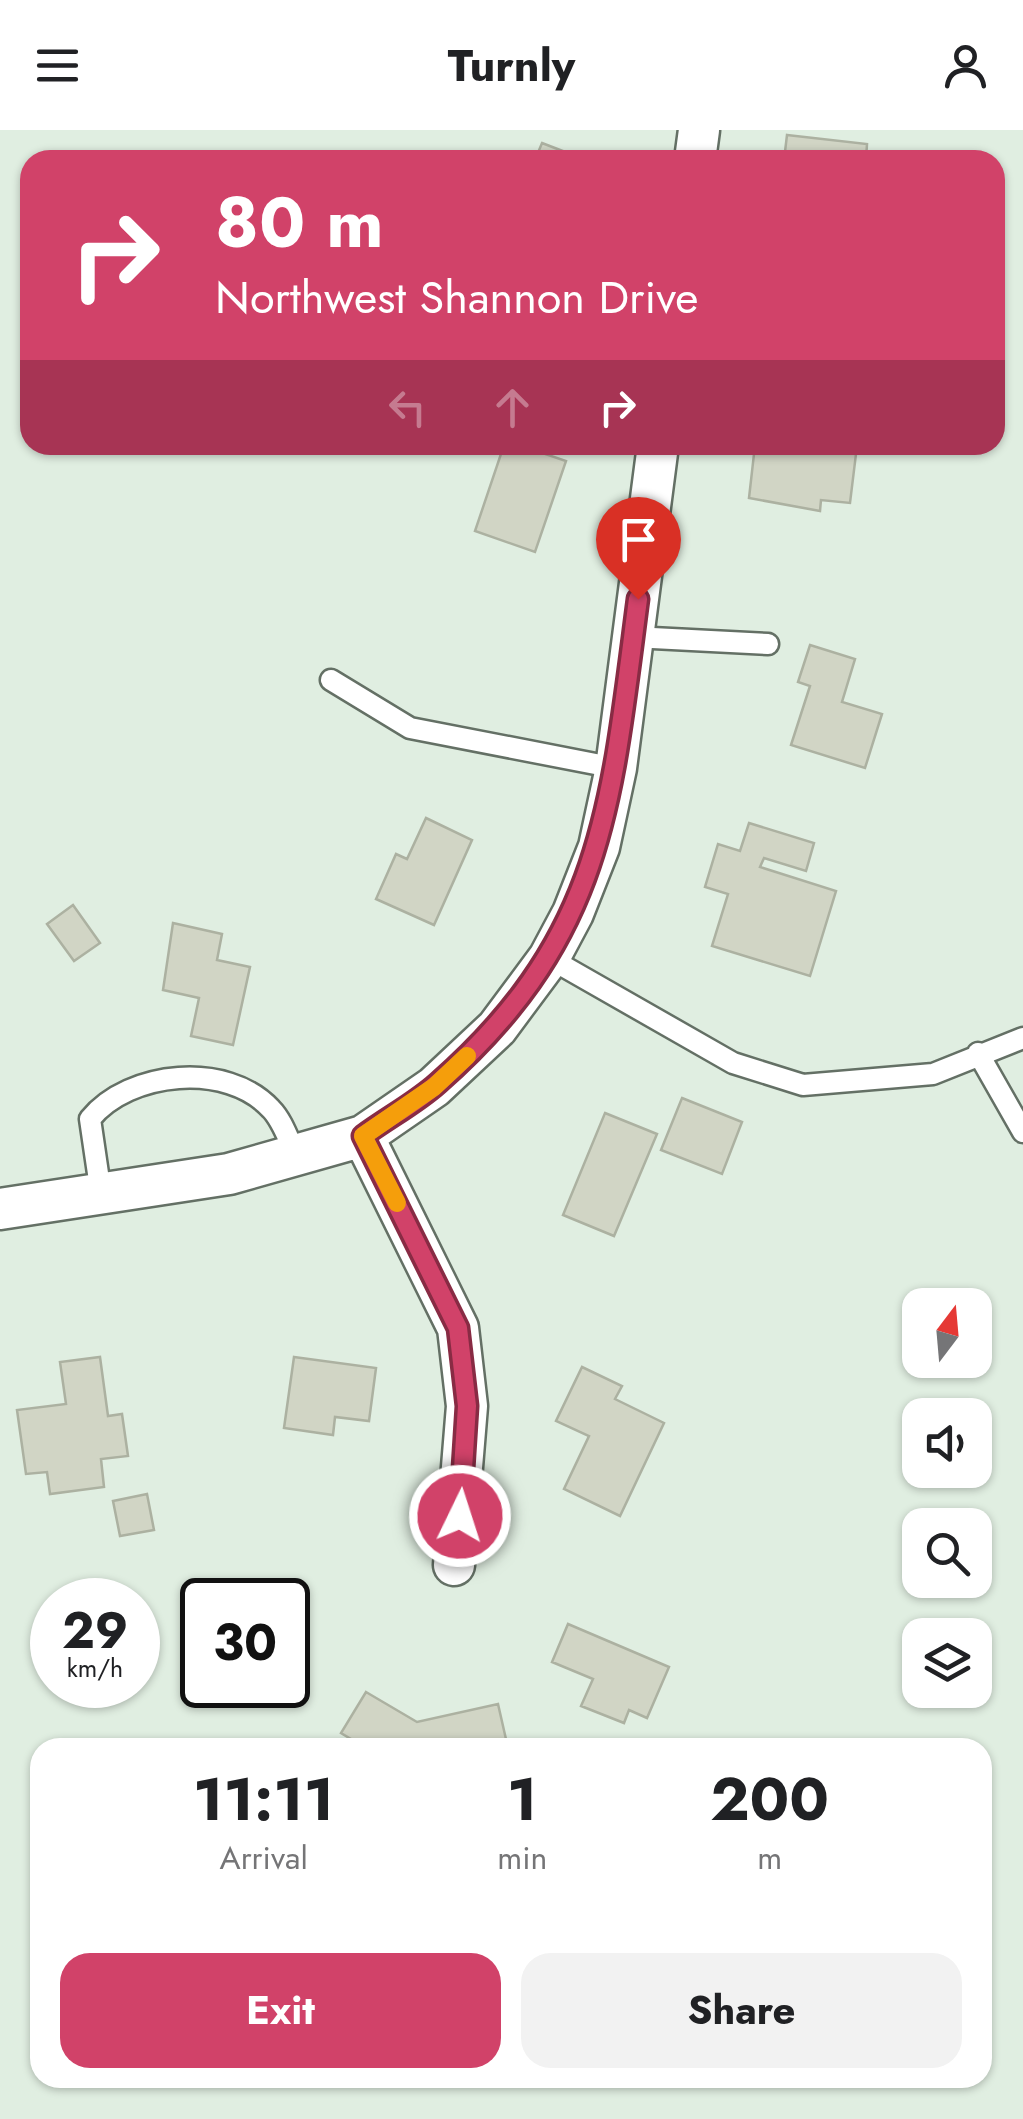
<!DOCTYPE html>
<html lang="en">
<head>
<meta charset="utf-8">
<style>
  :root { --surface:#fff; --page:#f2f2f2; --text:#202124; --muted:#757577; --accent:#d14269 }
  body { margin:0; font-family:Jost,sans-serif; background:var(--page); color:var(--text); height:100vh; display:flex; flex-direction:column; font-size:38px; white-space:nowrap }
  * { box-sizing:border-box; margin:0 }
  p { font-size:32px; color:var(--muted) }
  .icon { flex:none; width:55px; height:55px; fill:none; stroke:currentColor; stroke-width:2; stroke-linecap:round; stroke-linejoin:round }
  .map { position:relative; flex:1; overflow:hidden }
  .details { position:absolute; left:30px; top:1608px; width:962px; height:350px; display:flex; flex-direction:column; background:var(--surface); border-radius:30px; box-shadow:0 2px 8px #0004 }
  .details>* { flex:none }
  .top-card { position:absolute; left:20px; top:20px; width:985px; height:305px; border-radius:30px; box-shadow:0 2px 8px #0004; background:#d14269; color:#fff; overflow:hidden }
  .needle { width:65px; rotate:16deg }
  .buttons { position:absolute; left:902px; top:1158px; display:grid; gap:20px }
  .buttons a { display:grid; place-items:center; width:90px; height:90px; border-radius:20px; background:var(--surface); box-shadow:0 2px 8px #0004; font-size:50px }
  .speed { position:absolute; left:30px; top:1448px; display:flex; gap:20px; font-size:50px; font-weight:700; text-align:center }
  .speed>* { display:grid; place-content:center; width:130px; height:130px; border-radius:50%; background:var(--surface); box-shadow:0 2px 8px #0004; line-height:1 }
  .speed small { font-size:25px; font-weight:400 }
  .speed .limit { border:5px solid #111; border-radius:15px; background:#fff; color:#111 }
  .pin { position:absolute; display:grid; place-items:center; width:85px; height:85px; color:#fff; margin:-102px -42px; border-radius:50% 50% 50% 0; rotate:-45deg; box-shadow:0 0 10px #0007 }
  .pin .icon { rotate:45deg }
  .me { position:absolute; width:110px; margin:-55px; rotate:4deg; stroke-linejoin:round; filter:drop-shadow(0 0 8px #0008) }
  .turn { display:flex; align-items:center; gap:35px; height:210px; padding:0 30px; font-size:45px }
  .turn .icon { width:130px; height:130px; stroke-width:2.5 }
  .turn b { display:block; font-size:70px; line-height:85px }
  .lanes { display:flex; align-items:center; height:95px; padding:0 30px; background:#0003; justify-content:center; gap:50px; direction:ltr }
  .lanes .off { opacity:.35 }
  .eta { display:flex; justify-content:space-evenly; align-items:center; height:170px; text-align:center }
  .eta b { font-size:60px; font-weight:700; line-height:70px }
  .cta { display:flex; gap:20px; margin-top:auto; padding:20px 30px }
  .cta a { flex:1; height:115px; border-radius:30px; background:var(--accent); color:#fff; font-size:40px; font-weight:700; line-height:115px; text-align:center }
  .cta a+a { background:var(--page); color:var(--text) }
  header { display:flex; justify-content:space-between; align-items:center; height:130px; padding:0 30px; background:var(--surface); font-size:45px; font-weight:700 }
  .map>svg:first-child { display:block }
</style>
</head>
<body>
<header><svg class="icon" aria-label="menu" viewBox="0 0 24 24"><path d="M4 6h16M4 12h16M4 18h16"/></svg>Turnly<svg class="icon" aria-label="person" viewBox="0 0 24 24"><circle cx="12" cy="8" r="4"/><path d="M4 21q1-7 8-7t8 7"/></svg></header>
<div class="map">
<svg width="1023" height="1989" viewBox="0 0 1023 1989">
  <rect width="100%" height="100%" fill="#e0eee1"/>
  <!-- building -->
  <path fill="#d1d5c5" stroke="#acb1a1" stroke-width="2.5" d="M787,5L867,14L866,30H784Z
    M542,13L586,30H535Z
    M504,315H519L566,331L535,422L475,401Z
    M755,315L856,324L850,373L821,370L820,381L749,368Z
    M810,515L855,529L842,572L882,584L865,638L791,615L810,556L798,552Z
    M426,688L472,710L434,795L376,769L396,724L407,729Z
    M749,693L814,713L806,741L764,728L760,737L836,761L810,846L712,816L728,764L705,757L718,714L740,721Z
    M73,775L100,813L74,831L47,794Z
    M173,793L222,804L217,830L250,837L233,915L191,906L199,868L163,860Z
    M682,968L742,992L722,1044L661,1020Z
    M605,983L657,1004L614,1106L563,1085Z
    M100,1227L108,1286L122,1284L128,1326L101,1329L104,1357L50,1364L47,1342L26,1344L17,1280L66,1274L60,1232Z
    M294,1227L376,1238L369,1291L335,1287L333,1305L284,1298Z
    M582,1237L622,1256L615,1269L664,1293L620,1386L564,1359L589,1306L556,1291Z
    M147,1364L154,1400L120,1406L113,1371Z
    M568,1494L669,1537L647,1588L629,1580L624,1593L581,1576L593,1549L552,1532Z
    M366,1562L417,1592L498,1574L508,1618H366L341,1603Z"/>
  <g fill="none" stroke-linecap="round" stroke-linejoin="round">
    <defs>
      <path id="lane" d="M633,507L768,514
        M331,550L410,598L616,638
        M549,828L733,933L803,955L933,944L1023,908
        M978,923L1023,1002
        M101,1064L90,989C129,941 227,931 271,979C283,991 289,1012 297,1027"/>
      <path id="street" d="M695,30L699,0
        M363,1006L458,1198L467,1276L454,1435
        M0,1079L229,1044L363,1006L434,957L497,898L549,828L573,783L599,717L616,638L658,315"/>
    </defs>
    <!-- lane casing -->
    <use href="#lane" stroke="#647065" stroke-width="25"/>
    <!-- street casing -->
    <use href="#street" stroke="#647065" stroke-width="45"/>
    <!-- lane -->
    <use href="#lane" stroke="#fff" stroke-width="20"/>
    <!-- street -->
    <use href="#street" stroke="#fff" stroke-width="40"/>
  </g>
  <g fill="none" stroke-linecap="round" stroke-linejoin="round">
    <defs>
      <path id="route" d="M460,1386L467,1276L458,1198L363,1006C387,988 416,973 438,953C604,807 611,675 638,469"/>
    </defs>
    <!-- route casing -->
    <use href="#route" stroke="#882b44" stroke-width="25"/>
    <!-- route -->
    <use href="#route" stroke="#d14269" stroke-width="18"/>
    <!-- slow -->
    <path stroke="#f59e0b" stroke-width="18" d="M397,1073L363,1006L434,957L467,926"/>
  </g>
</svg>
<div class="buttons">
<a><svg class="needle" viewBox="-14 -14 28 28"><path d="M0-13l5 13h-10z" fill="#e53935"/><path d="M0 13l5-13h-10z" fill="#757577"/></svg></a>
<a><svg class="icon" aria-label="sound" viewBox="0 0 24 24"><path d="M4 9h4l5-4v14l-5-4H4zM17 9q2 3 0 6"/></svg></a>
<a><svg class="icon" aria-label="search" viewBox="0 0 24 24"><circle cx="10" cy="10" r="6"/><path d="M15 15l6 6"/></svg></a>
<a><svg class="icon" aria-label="layers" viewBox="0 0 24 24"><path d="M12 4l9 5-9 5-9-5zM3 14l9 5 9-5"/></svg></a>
</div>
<div class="speed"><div>29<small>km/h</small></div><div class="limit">30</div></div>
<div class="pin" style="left:638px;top:469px;background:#d93025"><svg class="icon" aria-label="arrive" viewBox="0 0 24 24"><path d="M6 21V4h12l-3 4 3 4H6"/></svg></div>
<svg class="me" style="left:460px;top:1386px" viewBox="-20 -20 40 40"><circle r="17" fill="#d14269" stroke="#fff" stroke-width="3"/><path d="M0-11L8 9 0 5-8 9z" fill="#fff"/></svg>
<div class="top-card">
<div class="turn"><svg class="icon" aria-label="right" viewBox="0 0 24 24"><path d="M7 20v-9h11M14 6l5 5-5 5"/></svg><div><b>80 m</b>Northwest Shannon Drive</div></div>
<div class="lanes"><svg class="icon off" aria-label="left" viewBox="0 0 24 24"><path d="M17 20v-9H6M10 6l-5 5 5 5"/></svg><svg class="icon off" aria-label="ahead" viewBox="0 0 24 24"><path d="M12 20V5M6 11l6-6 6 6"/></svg><svg class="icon" aria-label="right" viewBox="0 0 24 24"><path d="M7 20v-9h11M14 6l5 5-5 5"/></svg></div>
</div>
<section class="details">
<div class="eta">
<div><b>11:11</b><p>Arrival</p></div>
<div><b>1</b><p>min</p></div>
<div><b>200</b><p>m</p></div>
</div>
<div class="cta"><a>Exit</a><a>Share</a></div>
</section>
</div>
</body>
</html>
